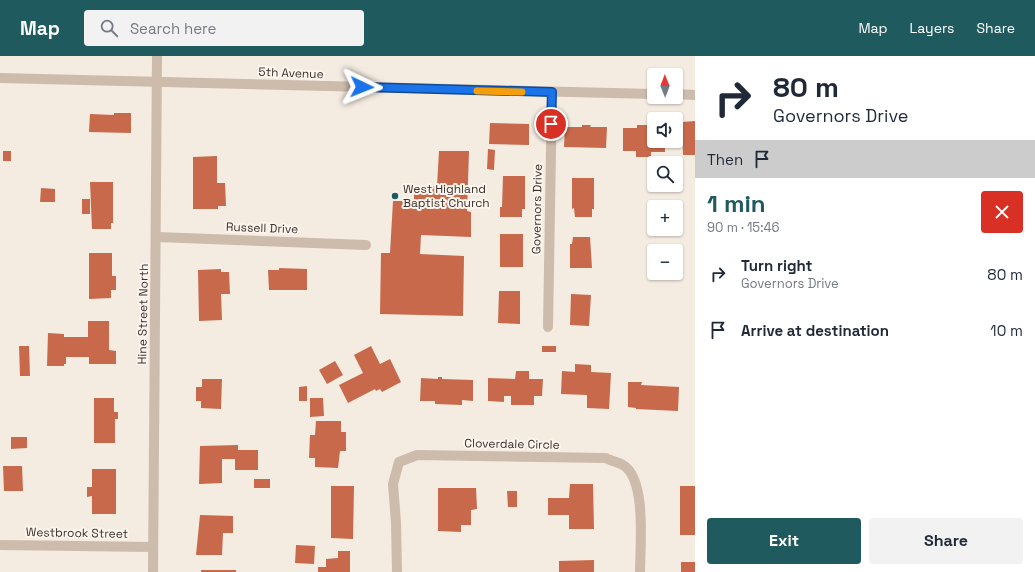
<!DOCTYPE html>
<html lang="en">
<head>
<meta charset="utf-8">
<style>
  :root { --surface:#fff; --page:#f2f2f3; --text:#1f2937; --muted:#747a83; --accent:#1f5a5e }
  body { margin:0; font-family:"Space Grotesk",sans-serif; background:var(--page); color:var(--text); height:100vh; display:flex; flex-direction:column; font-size:15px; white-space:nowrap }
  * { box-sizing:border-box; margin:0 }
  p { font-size:13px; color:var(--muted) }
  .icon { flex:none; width:22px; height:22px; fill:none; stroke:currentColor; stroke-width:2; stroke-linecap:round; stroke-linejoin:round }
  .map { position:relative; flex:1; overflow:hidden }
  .side { display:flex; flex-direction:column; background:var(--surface); width:340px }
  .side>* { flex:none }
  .banner { background:#fff; color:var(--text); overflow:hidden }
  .needle { width:26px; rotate:359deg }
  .controls { position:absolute; left:647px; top:12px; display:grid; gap:8px }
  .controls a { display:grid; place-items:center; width:36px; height:36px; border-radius:4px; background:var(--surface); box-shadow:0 1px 3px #0004; font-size:20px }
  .pin { position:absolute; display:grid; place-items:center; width:34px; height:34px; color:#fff; margin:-17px; border:2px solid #fff; border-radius:50%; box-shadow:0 1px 4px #0007 }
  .me { position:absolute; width:44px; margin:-22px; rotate:92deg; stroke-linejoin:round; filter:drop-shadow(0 0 3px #0008) }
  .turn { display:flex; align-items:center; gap:14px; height:84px; padding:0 12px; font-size:18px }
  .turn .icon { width:52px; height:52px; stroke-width:2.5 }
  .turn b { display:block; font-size:28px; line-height:34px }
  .then { display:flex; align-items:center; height:38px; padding:0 12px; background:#0003; gap:8px; font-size:15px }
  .round { display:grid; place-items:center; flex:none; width:42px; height:42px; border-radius:4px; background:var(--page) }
  .head { display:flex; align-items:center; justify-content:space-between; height:68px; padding:0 12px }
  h1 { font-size:24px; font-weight:800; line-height:30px; color:var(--accent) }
  .button { display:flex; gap:8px; margin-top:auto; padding:8px 12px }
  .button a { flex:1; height:46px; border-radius:4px; background:var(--accent); color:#fff; font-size:16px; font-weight:800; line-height:46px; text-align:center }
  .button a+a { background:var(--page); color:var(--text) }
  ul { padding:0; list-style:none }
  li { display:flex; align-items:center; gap:12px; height:56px; padding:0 12px }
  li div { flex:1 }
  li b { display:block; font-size:15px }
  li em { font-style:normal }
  header { display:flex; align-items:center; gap:24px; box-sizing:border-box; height:56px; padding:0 20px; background:var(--accent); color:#fff }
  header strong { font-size:19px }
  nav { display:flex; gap:22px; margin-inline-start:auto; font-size:14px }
  .search { width:280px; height:36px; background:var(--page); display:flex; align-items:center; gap:10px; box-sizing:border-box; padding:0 14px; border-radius:4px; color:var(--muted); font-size:15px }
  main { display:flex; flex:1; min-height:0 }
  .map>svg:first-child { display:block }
</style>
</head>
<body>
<header>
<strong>Map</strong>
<div class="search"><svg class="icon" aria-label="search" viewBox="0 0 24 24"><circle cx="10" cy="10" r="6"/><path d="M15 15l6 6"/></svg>Search here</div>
<nav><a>Map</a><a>Layers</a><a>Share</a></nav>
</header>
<main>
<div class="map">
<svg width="695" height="516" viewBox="0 0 695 516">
  <rect width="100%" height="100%" fill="#f4ebe1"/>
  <!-- building -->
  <path fill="#c8694b" d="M114,57H131V77L89,76L90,58L114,59Z
    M695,65V99H683L682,66Z
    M490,67L529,68V89L489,88Z
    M582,69H591L590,71H607L606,92L564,91L565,71H582Z
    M637,69H650V72H654V85H665V96H651V101H636V95H623V72H637Z
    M488,93L495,94L494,114L487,113Z
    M3,95H11V105H3Z
    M439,95H469L467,155L471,156V181L421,179L420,198L464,200L463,260L380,258L381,197H390L393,145H414V130H437Z
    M217,100V127H225L226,150H218V153H193V101Z
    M503,120H525V153H522V161H500V151H502Z
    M572,122H594V153H592V161H575L574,152L572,153Z
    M90,126H113V167H111V173H92Z
    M41,132L55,133V146H40Z
    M82,143H90V158H82Z
    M500,178H523V211H500Z
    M573,181H590L592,212H570V188H572Z
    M89,197H112V220H116V234H111V242L89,243Z
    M279,212L307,213V234H269L268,214H279Z
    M221,213V216H229L230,238H221L222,264L199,265L198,214Z
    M499,235H520V268L498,267Z
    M571,238L591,239L589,270L570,269Z
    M88,265H109V294L116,295V308H89V301H66V308H64V310H47L48,277L64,278V281H88Z
    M19,290H29L30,320H20Z
    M371,290L380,308L390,303L401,326L382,336L380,333L376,335L375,333L348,347L339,329L363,317L354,299Z
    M542,290H556V296H542Z
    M335,305L343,319L327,328L319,314Z
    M575,308L591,309V316L611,317L609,353L587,352V339L561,338L562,315L575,316Z
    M516,315H529V323H543L542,340H534V349H511V340H504V346L488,345V322L515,323Z
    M438,321H442V323L473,324V345L462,344V349L435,348V345H420L421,322L438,323Z
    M202,323H222L221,353L201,352V345H196V331H202Z
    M628,326H642L641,329L679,331L678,355L636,353V352L628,351Z
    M307,330V345H299V331Z
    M94,342H114V356H118V363H115V387H94Z
    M310,342H323L324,360L310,361Z
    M316,365H341V376H346V395H340L338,412L315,411V402H309L310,379H315Z
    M11,381H27V392L11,393Z
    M238,389V394H258V414H235V403H222V427L199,428L200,390Z
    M3,410H22L23,435H4Z
    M92,413H116V458H92V440L87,441V431H92Z
    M254,423H270V432H254Z
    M570,428H593L594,473H569V459H548V442H569Z
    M331,430H354L353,483L331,482Z
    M680,430H695V479H680Z
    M438,432H476L477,453L471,454V469H461V476L438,475Z
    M507,435H517V451H508Z
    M200,459L233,460V477H223L222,499H196Z
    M296,489L315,490L314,508L295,507Z
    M338,495H350V516H318V511H326V503L338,502Z
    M594,504V516H559V505Z
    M681,506H695V516H681Z
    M201,514H236V516H201Z"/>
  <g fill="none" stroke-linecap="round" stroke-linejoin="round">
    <!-- minor -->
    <path stroke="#cdbbac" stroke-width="10" d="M157,181L366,189
      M548,271L552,36
      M0,489L153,491
      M397,516L396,467L393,428L399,406L417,399L606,402C611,405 618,406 623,409C647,423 640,491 640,516"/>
    <!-- tertiary -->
    <path stroke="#cdbbac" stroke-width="10" d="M0,22L654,38
      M676,38L695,39
      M153,516L157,0"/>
  </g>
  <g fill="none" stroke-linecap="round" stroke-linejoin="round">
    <defs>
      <path id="route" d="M362,31L552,36L551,68"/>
    </defs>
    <!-- route casing -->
    <use href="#route" stroke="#114b97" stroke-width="10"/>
    <!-- route -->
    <use href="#route" stroke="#1a73e8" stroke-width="7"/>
    <!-- slow -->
    <path stroke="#f59e0b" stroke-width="7" d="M477,35L522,36"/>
  </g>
  <!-- markers -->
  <circle fill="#1f5a5e" stroke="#fbf5ee" stroke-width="1.5" cx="395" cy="140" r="4"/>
  <g text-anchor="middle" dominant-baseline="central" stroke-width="4" stroke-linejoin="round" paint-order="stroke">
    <!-- street labels -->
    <g font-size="12" fill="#3b302b" stroke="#fbf5ee">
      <text transform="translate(291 17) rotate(2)">5th Avenue</text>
      <text transform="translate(537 153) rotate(-89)">Governors Drive</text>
      <text transform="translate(262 172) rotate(2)">Russell Drive</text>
      <text transform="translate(143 258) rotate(-89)">Hine Street North</text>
      <text transform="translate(512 388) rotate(1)">Cloverdale Circle</text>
      <text transform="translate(77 477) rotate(1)">Westbrook Street</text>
    </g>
    <!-- poi labels -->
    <g font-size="12" fill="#3b302b" stroke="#fbf5ee" text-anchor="start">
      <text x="403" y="133">West Highland<tspan x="403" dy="14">Baptist Church</tspan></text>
    </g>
  </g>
</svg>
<div class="controls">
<a><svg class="needle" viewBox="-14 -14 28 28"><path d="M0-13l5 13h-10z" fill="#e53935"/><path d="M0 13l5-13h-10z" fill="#747a83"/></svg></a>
<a><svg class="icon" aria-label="sound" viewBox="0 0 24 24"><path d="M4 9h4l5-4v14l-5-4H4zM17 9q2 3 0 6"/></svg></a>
<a><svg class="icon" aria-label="search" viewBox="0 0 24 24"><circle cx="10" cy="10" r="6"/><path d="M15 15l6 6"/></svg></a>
<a>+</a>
<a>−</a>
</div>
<div class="pin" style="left:551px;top:68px;background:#d93025"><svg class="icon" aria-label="arrive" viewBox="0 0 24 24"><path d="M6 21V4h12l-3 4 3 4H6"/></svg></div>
<svg class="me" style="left:362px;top:31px" viewBox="-20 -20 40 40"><path d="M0-17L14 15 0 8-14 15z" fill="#1a73e8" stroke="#fff" stroke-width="4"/></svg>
</div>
<section class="side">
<div class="banner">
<div class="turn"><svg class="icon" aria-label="right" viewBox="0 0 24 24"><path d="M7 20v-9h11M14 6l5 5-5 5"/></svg><div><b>80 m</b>Governors Drive</div></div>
<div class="then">Then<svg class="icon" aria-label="arrive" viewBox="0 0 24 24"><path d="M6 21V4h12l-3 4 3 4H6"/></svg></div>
</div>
<div class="head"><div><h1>1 min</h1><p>90 m · 15:46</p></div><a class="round" style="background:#d93025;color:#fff"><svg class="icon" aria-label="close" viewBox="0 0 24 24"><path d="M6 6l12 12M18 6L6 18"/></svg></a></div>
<ul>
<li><svg class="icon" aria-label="right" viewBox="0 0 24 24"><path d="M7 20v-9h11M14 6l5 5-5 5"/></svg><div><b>Turn right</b><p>Governors Drive</p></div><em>80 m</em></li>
<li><svg class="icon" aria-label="arrive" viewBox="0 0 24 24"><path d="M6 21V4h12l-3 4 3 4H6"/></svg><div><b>Arrive at destination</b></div><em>10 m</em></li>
</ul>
<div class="button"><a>Exit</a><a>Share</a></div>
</section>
</main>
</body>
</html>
